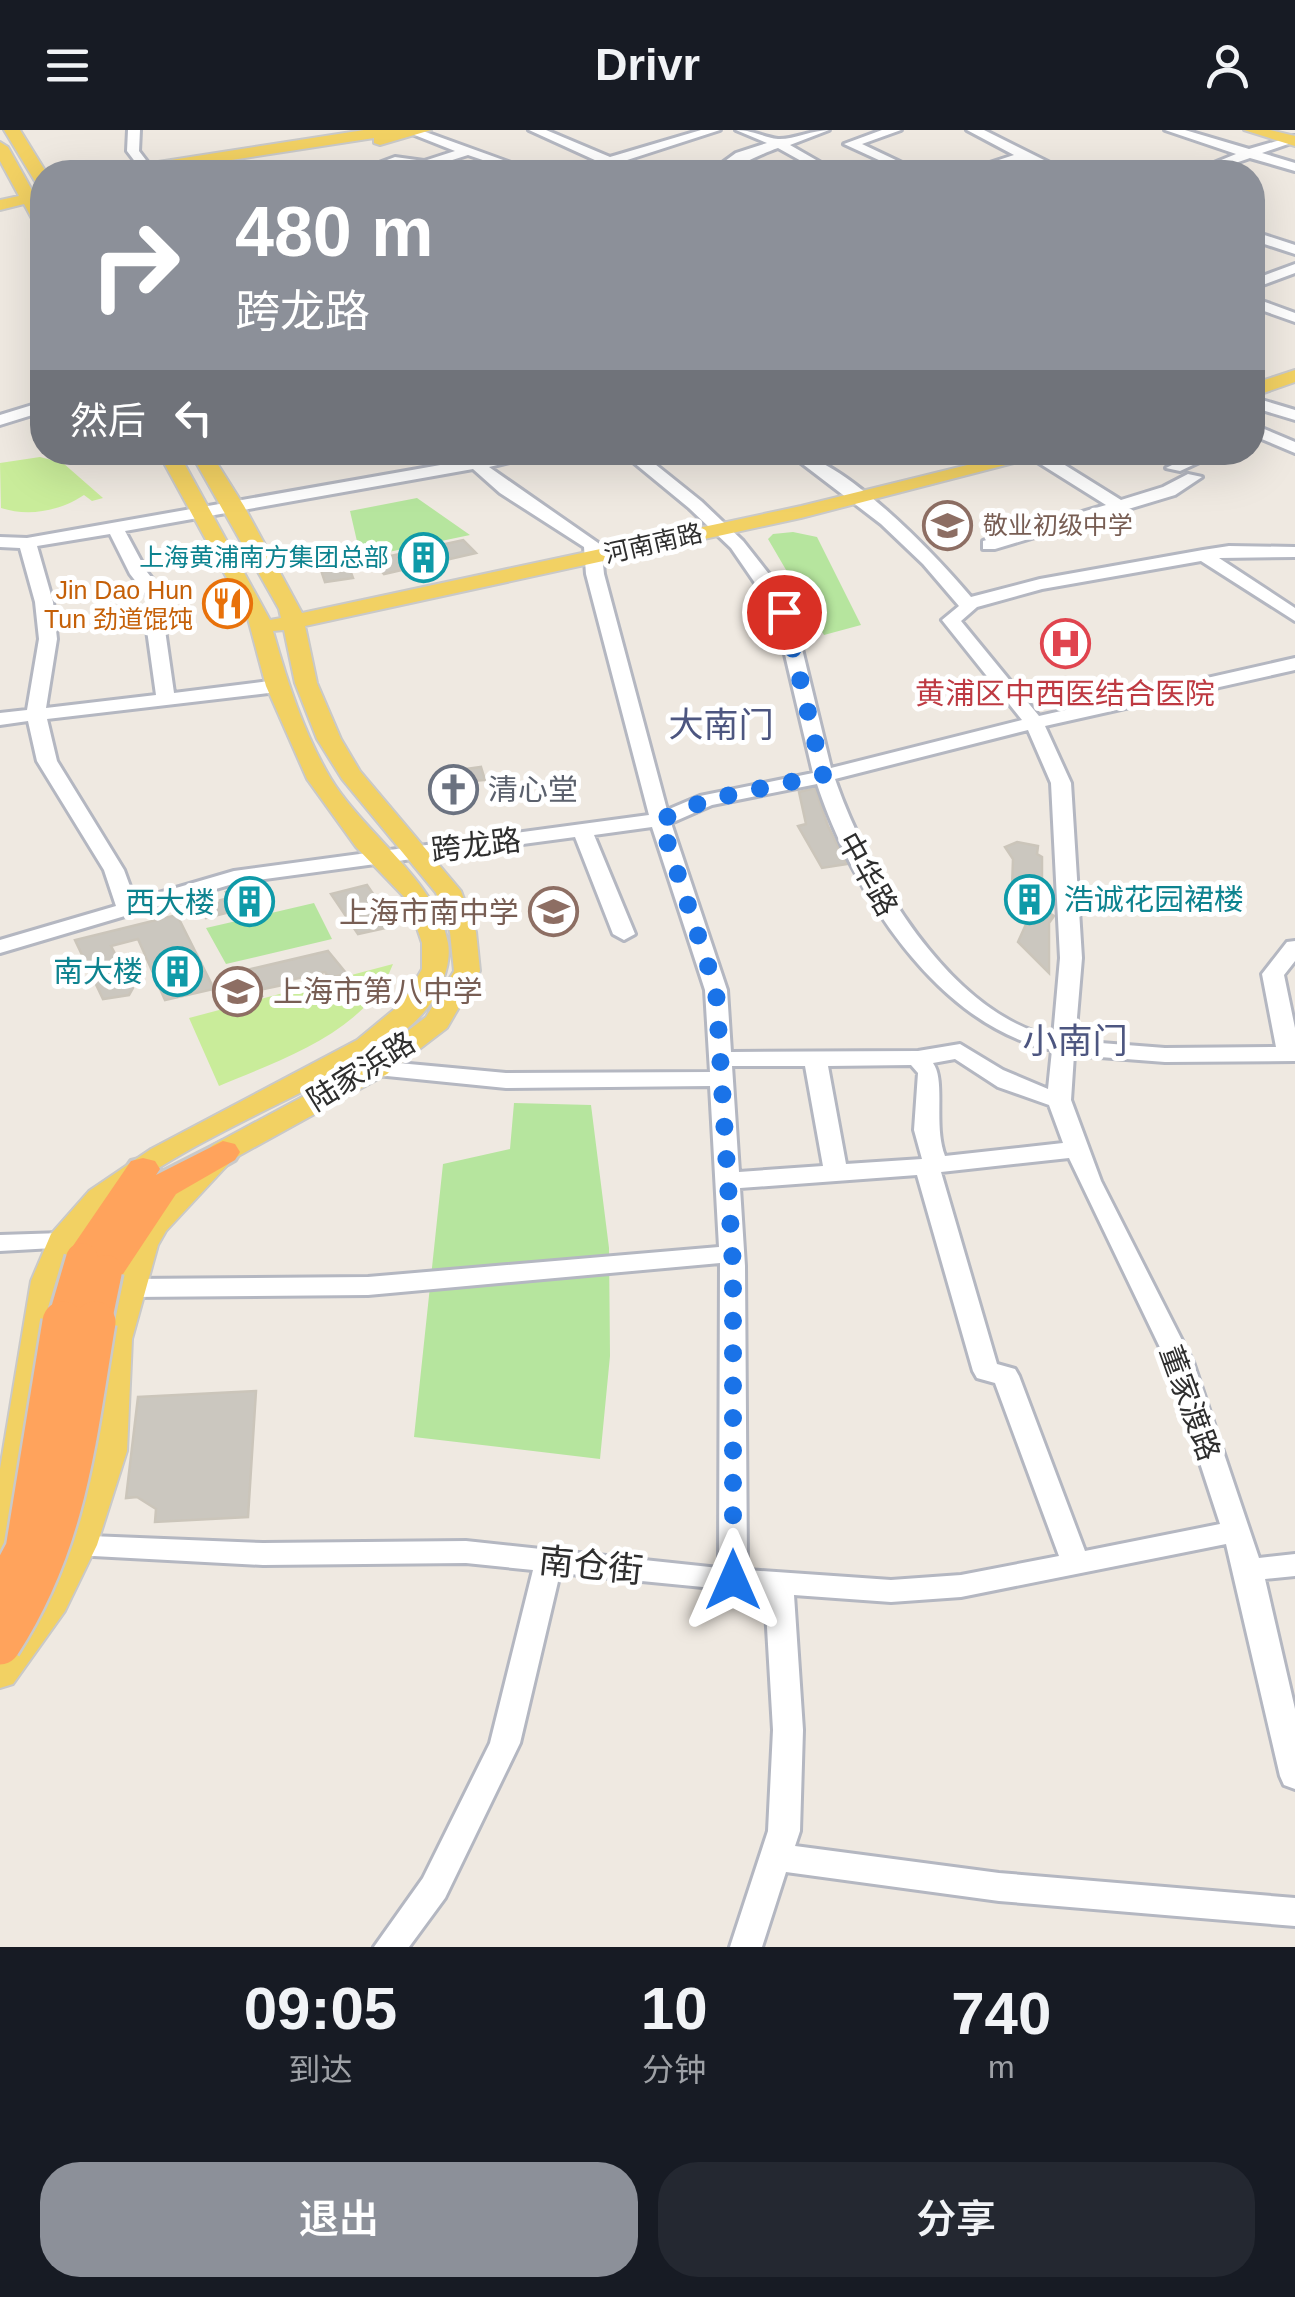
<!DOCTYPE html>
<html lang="zh">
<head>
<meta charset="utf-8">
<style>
  :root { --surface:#171b24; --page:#242831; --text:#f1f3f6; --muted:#9ea1a6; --accent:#8c9099 }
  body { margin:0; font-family:Helvetica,"Noto Sans SC",sans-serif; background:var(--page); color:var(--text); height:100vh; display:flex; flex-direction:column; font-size:38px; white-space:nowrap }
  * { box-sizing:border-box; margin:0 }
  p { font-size:32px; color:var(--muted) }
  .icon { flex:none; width:55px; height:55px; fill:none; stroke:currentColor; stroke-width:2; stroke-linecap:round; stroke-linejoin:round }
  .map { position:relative; height:1817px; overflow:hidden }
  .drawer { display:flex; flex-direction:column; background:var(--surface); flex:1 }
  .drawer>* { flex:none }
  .hud { position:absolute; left:30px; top:30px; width:1235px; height:305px; border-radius:40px; box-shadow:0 10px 40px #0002; background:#8c9099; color:#fff; overflow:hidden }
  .pin { position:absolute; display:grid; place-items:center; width:85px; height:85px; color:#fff; margin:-42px; border:5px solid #fff; border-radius:50%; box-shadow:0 2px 10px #0007 }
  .me { position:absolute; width:110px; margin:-55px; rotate:0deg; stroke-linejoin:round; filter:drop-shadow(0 0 8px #0008) }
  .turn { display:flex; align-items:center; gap:35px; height:210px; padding:0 40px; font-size:45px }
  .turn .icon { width:130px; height:130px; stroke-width:2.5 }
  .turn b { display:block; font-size:70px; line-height:85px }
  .then { display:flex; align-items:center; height:95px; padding:0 40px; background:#0003; gap:20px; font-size:38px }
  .eta { display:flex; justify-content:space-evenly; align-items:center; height:170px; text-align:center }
  .eta b { font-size:60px; font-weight:600; line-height:70px }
  .button { display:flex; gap:20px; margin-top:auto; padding:20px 40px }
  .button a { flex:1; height:115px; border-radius:40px; background:var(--accent); color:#fff; font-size:40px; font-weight:600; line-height:115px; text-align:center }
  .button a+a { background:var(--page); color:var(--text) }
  header { display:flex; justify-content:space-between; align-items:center; height:130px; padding:0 40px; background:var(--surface); font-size:45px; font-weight:600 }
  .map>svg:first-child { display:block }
</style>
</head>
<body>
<header><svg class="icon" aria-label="menu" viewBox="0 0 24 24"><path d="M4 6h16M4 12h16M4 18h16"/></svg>Drivr<svg class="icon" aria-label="person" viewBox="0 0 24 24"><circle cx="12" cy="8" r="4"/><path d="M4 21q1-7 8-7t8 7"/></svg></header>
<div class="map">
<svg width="1295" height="1817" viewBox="0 0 1295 1817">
  <rect width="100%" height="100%" fill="#efe9e1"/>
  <!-- green -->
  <path fill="#b6e59e" d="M417,368L470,405L374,425L359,420L350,381Z
    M793,402L817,407L861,495L824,505L768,409L773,404Z
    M314,773L332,809L226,834L206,798Z
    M514,973L591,975L609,1118L610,1226L600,1329L414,1307L443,1034L510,1019Z"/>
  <!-- pitch -->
  <path fill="#c9ec9a" d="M40,327L63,333L103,368L92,371L84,365C60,381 29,387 1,378L0,333Z
    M393,834C367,902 280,930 219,956L189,888Z"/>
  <!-- building -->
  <path fill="#cbc7bf" stroke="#cbc5ba" stroke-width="2.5" d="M463,410L476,423L384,444L372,430Z
    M342,419L353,448L325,452L315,422Z
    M481,637L485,650L462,652L467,666L444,669L437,643Z
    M815,658L828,696L847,734L822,738L798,696L806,694L799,662Z
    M1017,712L1038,716L1037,724L1042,727V779L1054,786L1049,793V843L1018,812L1027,792L1012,758L1013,729L1005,717Z
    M252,755L262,774L206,788L198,775L230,768L226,762Z
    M367,755L395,796L358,804L331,764Z
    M177,785L214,859L165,870L138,809L111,816L133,858L129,865L103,869L75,810Z
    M328,821L346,843L330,849L325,842L286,851L288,854L259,860L262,866L241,871L230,844Z
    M256,1261L248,1387L155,1392L156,1379L137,1367L126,1368L138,1267Z"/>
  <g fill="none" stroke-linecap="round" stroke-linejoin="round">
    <defs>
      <path id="minor" d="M128,0H140L139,21L155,42H143L127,21Z
        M402,0H420L536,42H518L468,25L424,39L395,35L373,42H355L395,27L424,31L455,21Z
        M529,0H546L610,27L701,0H720L621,32L639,42H623L608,36L587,42H569L597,31Z
        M736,0C752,0 763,7 778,9C792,10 813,0 829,0L790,15L837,42H821L778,18C757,25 730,42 710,42L736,23L767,13Z
        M882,0H901L862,14L921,42H905L844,14Z
        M967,0H984L1068,42H1051L1024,30L981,42H962L1014,25Z
        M1165,0H1185L1249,19L1294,6V12L1262,23L1295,33V41L1250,28L1209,42H1192L1236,24Z
        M1252,101L1295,115V124L1252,110Z
        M1295,134V143L1252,159V150Z
        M1265,172L1295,183V192L1264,181L1252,183V175Z
        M1252,267L1295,280V290L1252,277Z
        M42,272V282L0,295V285Z
        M1252,294L1295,312V323L1252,305Z
        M454,322H472L480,328L514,322H552L489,337L601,415L604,444L667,680L700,666L813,643L775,482L731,418L689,378L621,322H640L701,371L743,411L780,458L793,482L831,638L1022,590L942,490L959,476L923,434L881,394L787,322C838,322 938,427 971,467L1040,449L1203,420L1229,416L1295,417V427L1219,428L1295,478V491L1201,431L1042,459L977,477L961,491L1039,586L1295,528V540L1045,596L1071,653L1082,828L1075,911L1165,918L1276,917L1262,844L1287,812L1295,811V831L1284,845L1295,898V931L1165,932L1074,925L1071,970L1101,1051L1193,1232L1259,1428L1295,1424V1446L1265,1449L1295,1579V1659L1284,1655L1280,1646L1226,1414L961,1467L891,1472L794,1465L803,1600L800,1701L795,1716L999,1743L1295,1768V1796L999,1771L786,1742L762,1817H730L768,1701L773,1600L765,1463L560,1443L520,1613L445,1768L409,1817H374L423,1748L490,1613L533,1440L466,1433L263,1435L56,1424L52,1416L56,1408L66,1405L263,1413L466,1411L719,1438L720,1133L368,1165L131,1167L122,1164L118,1158L122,1152L131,1149L368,1147L719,1117L710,956L506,958L377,945L366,938L377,931L506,943L710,942L705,860L652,697L594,705L635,804L624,810L613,804L575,707L236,753L0,823V810L116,776L104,740L37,631L28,591L0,595V583L27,580L39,509L35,472L20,418L0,417V407L27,408L463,331ZM473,339L500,363L584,417L586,444L649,685L234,741L135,770L124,740L57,631L47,589L277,562L286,556L277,550L174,563L164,493L171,480L169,470L147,442L125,401ZM110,404L130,444L151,471L153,480L146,493L156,565L46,578L57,509L53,472L37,416ZM1028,600L1051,653L1060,828L1053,907C949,884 867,742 835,649ZM817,654C852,760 936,895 1052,920L1048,959L1003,940L960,914L918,921L731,922L727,860L671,693L712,675ZM955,929L998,957L1049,975L1063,1013L945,1026C933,995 946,951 933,933ZM911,935L918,943L914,1000L922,1029L846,1034L828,936ZM732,936H805L823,1036L739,1042ZM1069,1028L1167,1232L1220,1394L1085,1421L1019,1246L1015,1239L997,1234L941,1042ZM917,1045L973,1241L977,1248L995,1253L1059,1426L961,1445L891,1450L747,1440L745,1136L740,1058Z
        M1031,322H1044L1121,370L1163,357L1188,344L1202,347L1175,365L995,419H983V411L1106,375L1031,328Z
        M1198,322H1221L1180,341L1166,338Z
        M62,1103L71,1105L74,1111L71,1117L0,1121V1105Z"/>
      <path id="major" d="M4,0H20L46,42L42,55L36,53Z
        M364,0H431L380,15L374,13V8L153,42H118L126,37Z
        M1244,0H1270L1295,6V16Z
        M0,12L8,17L33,62L42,60V70L38,71L42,97L36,96L24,74L0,80V70L19,66L0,31Z
        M1295,240V252L1252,267V254Z
        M158,322H178L270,490L281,488L279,479L190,322H210L244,376L302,483L801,376L1020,322H1056L801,388L305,496L317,553L341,609L360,641L461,761L476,802L480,841L447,898L387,944L233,1029L166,1101L158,1115L132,1209L127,1321L97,1415L65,1481L13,1554L0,1558V1517L39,1463L63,1415L95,1321L100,1209L128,1115L143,1088L213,1015L367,932L426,887L454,841L450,802L436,763L342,649L317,609L295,553L284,500L273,501C287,551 304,604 331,649C364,703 438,753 448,813C452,836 439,865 424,882C399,911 363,929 331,947C267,981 158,1028 108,1076C48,1134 54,1219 42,1295C35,1338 25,1380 17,1422L12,1431L0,1435V1339L31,1151L51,1104L89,1061L151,1019L357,910L403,872L422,839V813L408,771L356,717L307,649L266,556L247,485Z"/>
      <path id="highway" d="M223,1011L235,1014L240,1022L235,1030L176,1064L119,1150L106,1153L93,1150L89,1139L69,1138L64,1129L131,1031L143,1028L155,1031L160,1039L156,1045Z"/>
    </defs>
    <!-- minor casing -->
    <use href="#minor" stroke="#b4b7c1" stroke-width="6"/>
    <!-- major casing -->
    <use href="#major" stroke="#c9c9c9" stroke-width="4"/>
    <!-- highway casing -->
    <use href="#highway" stroke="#c9c9c9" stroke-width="6"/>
    <!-- minor -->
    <use href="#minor" fill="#fff" fill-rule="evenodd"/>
    <!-- major -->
    <use href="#major" fill="#f2d163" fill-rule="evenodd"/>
    <!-- highway -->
    <use href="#highway" fill="#ffa35c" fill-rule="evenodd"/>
    <defs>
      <path id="highway-bridge-far1" d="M63,1194L82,1129
        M95,1194L106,1141"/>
      <path id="highway-bridge" d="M0,1469L26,1420L63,1192
        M0,1514C67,1410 75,1311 95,1192"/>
    </defs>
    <!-- highway-bridge-far1 casing -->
    <use href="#highway-bridge-far1" stroke="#c9c9c9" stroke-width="38" stroke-linecap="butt"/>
    <!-- highway-bridge casing -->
    <use href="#highway-bridge" stroke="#c9c9c9" stroke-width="46" stroke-linecap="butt"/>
    <!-- highway-bridge-far1 -->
    <use href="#highway-bridge-far1" stroke="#ffa35c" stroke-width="32"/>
    <!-- highway-bridge -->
    <use href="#highway-bridge" stroke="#ffa35c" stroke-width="41"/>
  </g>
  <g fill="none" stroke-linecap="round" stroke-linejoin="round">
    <!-- route -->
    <path stroke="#1a73e8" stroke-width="18" stroke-dasharray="0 32.4" d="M733,1450V1136L716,860L660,690L707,670L823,645L784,482"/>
  </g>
  <!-- icons -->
  <defs>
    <symbol id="school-ring" viewBox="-11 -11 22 22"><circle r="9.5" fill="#fff" stroke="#8d6e63" stroke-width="1.5"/><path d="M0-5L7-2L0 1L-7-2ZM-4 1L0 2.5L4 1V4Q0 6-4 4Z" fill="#8d6e63"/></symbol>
    <symbol id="building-ring" viewBox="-11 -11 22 22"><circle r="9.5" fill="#fff" stroke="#0f9aa8" stroke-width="1.5"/><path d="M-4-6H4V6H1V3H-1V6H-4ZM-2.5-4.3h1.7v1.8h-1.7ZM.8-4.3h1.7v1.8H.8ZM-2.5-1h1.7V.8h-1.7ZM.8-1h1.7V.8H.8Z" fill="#0f9aa8"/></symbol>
    <symbol id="restaurant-ring" viewBox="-11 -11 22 22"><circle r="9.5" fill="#fff" stroke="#e8710a" stroke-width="1.5"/><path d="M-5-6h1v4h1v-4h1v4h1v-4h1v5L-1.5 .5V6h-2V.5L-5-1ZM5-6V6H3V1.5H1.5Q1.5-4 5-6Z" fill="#e8710a"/></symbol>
    <symbol id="hospital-ring" viewBox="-11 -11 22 22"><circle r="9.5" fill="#fff" stroke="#e0444e" stroke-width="1.5"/><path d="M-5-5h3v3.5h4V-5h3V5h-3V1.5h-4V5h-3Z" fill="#e0444e"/></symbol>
    <symbol id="church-ring" viewBox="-11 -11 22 22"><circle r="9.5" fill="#fff" stroke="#6b7280" stroke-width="1.5"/><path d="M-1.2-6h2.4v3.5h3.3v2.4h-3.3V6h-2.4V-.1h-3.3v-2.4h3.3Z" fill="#6b7280"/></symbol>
  </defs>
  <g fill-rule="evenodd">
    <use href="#school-ring" x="920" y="368" width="55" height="55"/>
    <use href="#building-ring" x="396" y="400" width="55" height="55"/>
    <use href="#restaurant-ring" x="200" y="446" width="55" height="55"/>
    <use href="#hospital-ring" x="1038" y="486" width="55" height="55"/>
    <use href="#church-ring" x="426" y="632" width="55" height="55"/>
    <use href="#building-ring" x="1002" y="742" width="55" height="55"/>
    <use href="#building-ring" x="222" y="744" width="55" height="55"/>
    <use href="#school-ring" x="526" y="754" width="55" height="55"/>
    <use href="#building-ring" x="150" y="814" width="55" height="55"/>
    <use href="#school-ring" x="210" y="834" width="55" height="55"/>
  </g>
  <g text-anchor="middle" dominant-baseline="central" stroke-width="10" stroke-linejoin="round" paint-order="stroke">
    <!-- far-education labels -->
    <g font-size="25" fill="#785e54" stroke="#fff" text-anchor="start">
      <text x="983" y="395">敬业初级中学</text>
    </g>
    <!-- far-street labels -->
    <g font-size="25" fill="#2e2e2e" stroke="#fff">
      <text transform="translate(653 413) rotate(-13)">河南南路</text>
    </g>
    <!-- far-culture labels -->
    <g font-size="25" fill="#0d838f" stroke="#fff" text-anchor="end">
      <text x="389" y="427">上海黄浦南方集团总部</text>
    </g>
    <!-- far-food labels -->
    <g font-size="25" fill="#c56008" stroke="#fff" text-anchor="end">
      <text x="193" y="460">Jin Dao Hun<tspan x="193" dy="29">Tun 劲道馄饨</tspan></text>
    </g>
    <!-- health labels -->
    <g font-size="30" fill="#be3a42" stroke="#fff">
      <text x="1065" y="563">黄浦区中西医结合医院</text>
    </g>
    <!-- worship labels -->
    <g font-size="30" fill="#5b616d" stroke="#fff" text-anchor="start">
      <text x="488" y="659">清心堂</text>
    </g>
    <!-- street labels -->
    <g font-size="30" fill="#2e2e2e" stroke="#fff">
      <text transform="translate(476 715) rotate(-7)">跨龙路</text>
      <text transform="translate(868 744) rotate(61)">中华路</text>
      <text transform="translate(361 941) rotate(-32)">陆家浜路</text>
      <text transform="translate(1190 1273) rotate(70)">董家渡路</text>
    </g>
    <!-- culture labels -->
    <g font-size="30" fill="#0d838f" stroke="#fff" text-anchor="end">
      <text x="1064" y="769" text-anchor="start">浩诚花园裙楼</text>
      <text x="215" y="772">西大楼</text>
      <text x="143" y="841">南大楼</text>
    </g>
    <!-- education labels -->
    <g font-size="30" fill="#785e54" stroke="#fff" text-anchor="end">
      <text x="519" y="782">上海市南中学</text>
      <text x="273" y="861" text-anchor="start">上海市第八中学</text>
    </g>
    <!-- quarter labels -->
    <g font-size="35" fill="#4d5680" stroke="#fff">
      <text x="721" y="594">大南门</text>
      <text x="1075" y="910">小南门</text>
    </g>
    <!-- near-street labels -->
    <g font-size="35" fill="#2e2e2e" stroke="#fff">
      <text transform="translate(591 1435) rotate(6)">南仓街</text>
    </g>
  </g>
</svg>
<div class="pin" style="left:784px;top:482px;background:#d93025"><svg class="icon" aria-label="arrive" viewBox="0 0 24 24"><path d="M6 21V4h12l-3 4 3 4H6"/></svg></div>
<svg class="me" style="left:733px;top:1450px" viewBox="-20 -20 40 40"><path d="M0-17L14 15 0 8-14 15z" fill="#1a73e8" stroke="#fff" stroke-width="4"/></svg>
<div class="hud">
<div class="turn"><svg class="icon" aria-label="right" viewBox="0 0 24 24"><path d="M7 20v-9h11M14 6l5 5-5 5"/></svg><div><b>480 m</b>跨龙路</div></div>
<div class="then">然后<svg class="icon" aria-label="left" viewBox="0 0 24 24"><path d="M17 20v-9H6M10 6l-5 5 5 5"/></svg></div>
</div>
</div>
<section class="drawer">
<div class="eta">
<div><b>09:05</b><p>到达</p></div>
<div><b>10</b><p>分钟</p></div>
<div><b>740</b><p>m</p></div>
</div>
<div class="button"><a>退出</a><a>分享</a></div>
</section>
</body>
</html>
